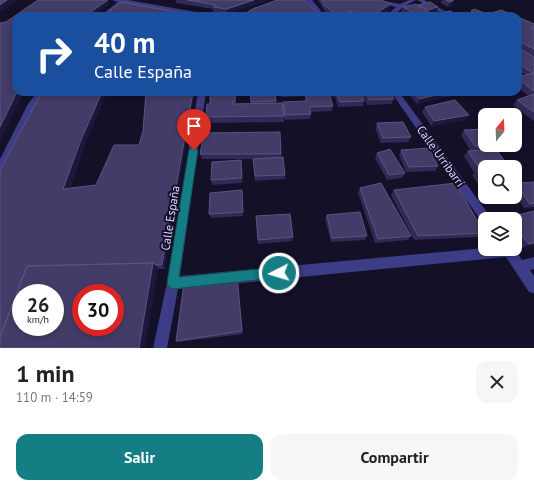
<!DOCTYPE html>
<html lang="es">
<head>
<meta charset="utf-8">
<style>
  :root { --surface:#fff; --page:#f6f6f6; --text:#222; --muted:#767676; --accent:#157d84 }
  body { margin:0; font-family:"PT Sans",sans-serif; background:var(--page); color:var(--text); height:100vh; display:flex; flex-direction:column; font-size:15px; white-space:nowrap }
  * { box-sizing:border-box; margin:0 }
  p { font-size:13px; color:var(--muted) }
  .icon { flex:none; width:22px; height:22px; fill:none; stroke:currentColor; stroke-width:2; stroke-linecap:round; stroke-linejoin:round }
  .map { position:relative; height:348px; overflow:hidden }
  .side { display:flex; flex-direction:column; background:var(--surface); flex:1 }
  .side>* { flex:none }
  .guide { position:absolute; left:12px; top:12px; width:510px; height:84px; border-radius:12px; box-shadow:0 2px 6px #0003; background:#1a4fa0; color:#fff; overflow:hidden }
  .needle { width:26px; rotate:19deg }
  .fabs { position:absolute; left:478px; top:108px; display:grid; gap:8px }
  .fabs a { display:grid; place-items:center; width:44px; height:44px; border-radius:8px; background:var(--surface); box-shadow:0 2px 6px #0003; font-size:20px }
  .speed { position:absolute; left:12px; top:284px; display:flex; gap:8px; font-size:20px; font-weight:700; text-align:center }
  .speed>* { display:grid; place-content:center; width:52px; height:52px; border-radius:50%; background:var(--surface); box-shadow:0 2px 6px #0003; line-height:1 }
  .speed small { font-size:10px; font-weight:400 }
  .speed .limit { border:6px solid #d22; background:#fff; color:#111 }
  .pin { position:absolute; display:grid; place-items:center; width:34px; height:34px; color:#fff; margin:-41px -17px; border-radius:50% 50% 50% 0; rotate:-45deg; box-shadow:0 0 4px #0007 }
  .pin .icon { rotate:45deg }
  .me { position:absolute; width:44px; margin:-22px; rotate:265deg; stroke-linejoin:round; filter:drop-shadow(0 0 3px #0008) }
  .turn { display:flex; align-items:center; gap:14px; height:84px; padding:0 16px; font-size:18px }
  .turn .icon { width:52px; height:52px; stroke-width:2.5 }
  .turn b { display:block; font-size:28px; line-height:34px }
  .round { display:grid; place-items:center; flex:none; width:42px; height:42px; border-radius:12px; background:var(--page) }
  .summary { display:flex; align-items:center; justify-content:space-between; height:68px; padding:0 16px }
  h1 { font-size:24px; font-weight:700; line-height:30px }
  .primary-button { display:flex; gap:8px; margin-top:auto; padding:8px 16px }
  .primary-button a { flex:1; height:46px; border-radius:12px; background:var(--accent); color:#fff; font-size:16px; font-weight:700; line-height:46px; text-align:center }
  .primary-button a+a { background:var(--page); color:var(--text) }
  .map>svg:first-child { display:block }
</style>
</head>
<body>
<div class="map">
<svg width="534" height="348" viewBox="0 0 534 348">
  <rect width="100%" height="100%" fill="#131028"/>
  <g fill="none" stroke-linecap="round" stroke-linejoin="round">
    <!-- minor -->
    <path fill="#3c3c87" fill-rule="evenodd" d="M112,0H128L207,14L210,16H196L124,3L107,16H100L118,2Z
      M279,0H288C282,4 246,16 239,16L254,8Z
      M306,0H312L325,16H319Z
      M367,0H379L400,4L409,0H416L403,7L393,16H386L396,7Z
      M417,0H424L455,16H447Z
      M37,92H45L36,105L3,172L0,173V159L28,104Z
      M198,92H206L180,276L485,248V249H514L522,260L534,257V269L530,270L534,276V293L529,292L506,257L178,289L167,348H153L167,283Z
      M323,92H350C345,96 319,99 315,95L316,93Z
      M391,92H399L492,219H485V224L482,222Z"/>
  </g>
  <!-- wall -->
  <path fill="#312956" d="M176,0H268L227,14L213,12V9L176,3Z
    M318,0H381L391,4L390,9L379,16H331L324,10Z
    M442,0H454L452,5L448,7L441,3Z
    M418,5L438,7L436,12L431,13L433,15L438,16H408L401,12L403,7L417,6Z
    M471,11L482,12L480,16H468Z
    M518,17L534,24V121L513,105L517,100L529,96L518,88V77L525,75L518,71Z
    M210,92H238H235L236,104H251L250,92L276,101V103L283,107V102L305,101V96L282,97L281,92H329L306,93V94L333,106L332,111L311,112V114L310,119L285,120L284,117V122L207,123L206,117L210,104Z
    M335,92H361L364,101L363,106L338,107L334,95Z
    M363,92H390L394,99L391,104L367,105L362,93Z
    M406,92H453L450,96L417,104Z
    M425,107L465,120L431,126L422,112Z
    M377,123L411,137L408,142L381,143L375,128Z
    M464,130L485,145H501L497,149H496L508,166L507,167H485V193H484L472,175L474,173L464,156L468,151L470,150L461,135Z
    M85,145L70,188L96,185L114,145L165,269H157L0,348Z
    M401,150L438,166L435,171L406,172L399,155Z
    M377,153L405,173L402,178L387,180L375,158Z
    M200,154H281V157L285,175V179L255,181L253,159H202Z
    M242,165V183L212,185L211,180Z
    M515,181L516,183L534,182V207L524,208L515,194Z
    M360,188L411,236L408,240L375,243L358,193Z
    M242,190L243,216L211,218L209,214Z
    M394,190L484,233L479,237L414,240L391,195Z
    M534,211V245L523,248L515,239V219H506Z
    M327,215L367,236L365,240L331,242L325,219Z
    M256,216L293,237L292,241L258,244Z
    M237,275L243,334L178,342L176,341Z"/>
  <!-- shaded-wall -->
  <path fill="#1d173c" d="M7,0H18L0,12V5Z
    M108,0L110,4L93,16H85L92,11Z
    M254,0H268L227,14V9Z
    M454,0L452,5L448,7L450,2Z
    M391,4L390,9L379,16H373Z
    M438,7L436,12L426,15L428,10Z
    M482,12L480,16H477L478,14Z
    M17,92H25L21,98L0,142V127Z
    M102,92H107L85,145L68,193L63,189L81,140Z
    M193,92H195L165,269L162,265Z
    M449,92H453L450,96L417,104L419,99Z
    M469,115L465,120L431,126L434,121Z
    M534,243V245L523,248L529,244Z
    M153,263L158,268L145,348H139Z
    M237,275V278L243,334L242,331Z"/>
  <!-- building -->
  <path fill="#433c68" stroke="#5b5480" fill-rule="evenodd" d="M0,0H7L0,5Z
    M38,0H108L92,11L85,16H16V92H17L0,127V23L6,22Z
    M188,0H254L227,9L213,7L215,5Z
    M277,0H305L310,6L321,16H245L250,10Z
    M321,0H381L391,4L373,15L347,11L346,16H338L324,5Z
    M446,0H454L450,2Z
    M121,2L198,16H103Z
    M430,2L438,7L428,10L418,5Z
    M416,4L424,10H426L433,15L435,14L438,16H419L403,7Z
    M474,9L482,12L478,14L471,11Z
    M501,10L515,16H482Z
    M450,11L460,16H441L438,14Z
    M518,17L534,24V28H531L534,30V49L518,41Z
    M518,48L534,57V91L518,79V77L533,73L518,63Z
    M43,92H102L81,140L63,189L96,185L114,145H139L143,131L146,92H193L162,265H156L153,263L27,266L0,337V172L4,163L37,101Z
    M210,92H235V102H232V104L282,103L284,116L206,117L207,104H210Z
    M250,92H275L276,101L251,102Z
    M336,92H361L364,101L340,102Z
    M366,92H390L394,99L369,100Z
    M413,92H449L419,99Z
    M329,93L333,106L309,107L311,114L285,115L283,102L307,101L305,94Z
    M534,94V112L517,100Z
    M455,100L469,115L434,121L425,107Z
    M403,122L411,137L383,138L377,123Z
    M485,129V145H487L475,146L464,130Z
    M280,132L281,154H200L204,133Z
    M429,148L438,166L409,167L401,150Z
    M390,149L405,173L389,175L377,153Z
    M496,149L508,166L479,168L468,151Z
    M283,157L285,175L255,176L253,159Z
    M241,160L242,178L211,180L212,162Z
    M485,169V183L477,170Z
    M515,181L516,183L534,182V203L530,204L518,187H515Z
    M381,183L411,236L378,239L360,188Z
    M456,183L484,233L418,236L394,190Z
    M242,190L243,212L209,214L210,193Z
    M534,211V243L529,244L515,228V219H507L506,218Z
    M360,212L367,236L332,238L327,215Z
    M290,214L293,237L258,240L256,216Z
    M153,263L139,348H0V337L27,266ZM21,293H55V327H21ZM81,293H115V327H81Z
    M237,275L242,331L176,341L184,283Z"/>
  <!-- route -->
  <path fill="#157d84" stroke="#0e5156" d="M194,147L198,150L179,277L279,267L283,269L285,273L283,277L173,289L169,287L167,283L189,150Z"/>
  <g text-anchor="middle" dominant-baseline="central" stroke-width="4" stroke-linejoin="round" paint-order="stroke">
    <!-- street labels -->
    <g font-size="12" fill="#dbd8ff" stroke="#131028">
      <text transform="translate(441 156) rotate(54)">Calle Urribarrí</text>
      <text transform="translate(170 218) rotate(-81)">Calle España</text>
    </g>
  </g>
</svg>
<div class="fabs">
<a><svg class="needle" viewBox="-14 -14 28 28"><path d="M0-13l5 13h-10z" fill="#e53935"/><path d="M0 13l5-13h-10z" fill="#767676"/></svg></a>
<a><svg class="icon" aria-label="search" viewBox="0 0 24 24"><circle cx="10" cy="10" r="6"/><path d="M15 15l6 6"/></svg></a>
<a><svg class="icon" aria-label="layers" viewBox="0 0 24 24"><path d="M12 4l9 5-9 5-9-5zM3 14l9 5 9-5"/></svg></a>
</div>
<div class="speed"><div>26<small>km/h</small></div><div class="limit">30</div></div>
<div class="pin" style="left:194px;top:150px;background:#d93025"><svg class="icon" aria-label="arrive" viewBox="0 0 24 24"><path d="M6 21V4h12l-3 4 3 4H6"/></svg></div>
<svg class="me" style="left:279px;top:273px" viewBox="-20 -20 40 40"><circle r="17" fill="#157d84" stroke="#fff" stroke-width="3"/><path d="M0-11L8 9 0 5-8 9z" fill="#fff"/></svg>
<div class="guide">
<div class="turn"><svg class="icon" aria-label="right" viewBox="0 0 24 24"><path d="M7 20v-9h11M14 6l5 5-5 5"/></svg><div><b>40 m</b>Calle España</div></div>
</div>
</div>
<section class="side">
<div class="summary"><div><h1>1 min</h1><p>110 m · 14:59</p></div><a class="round"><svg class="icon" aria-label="close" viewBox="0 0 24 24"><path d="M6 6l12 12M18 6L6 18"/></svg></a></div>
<div class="primary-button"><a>Salir</a><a>Compartir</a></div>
</section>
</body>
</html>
